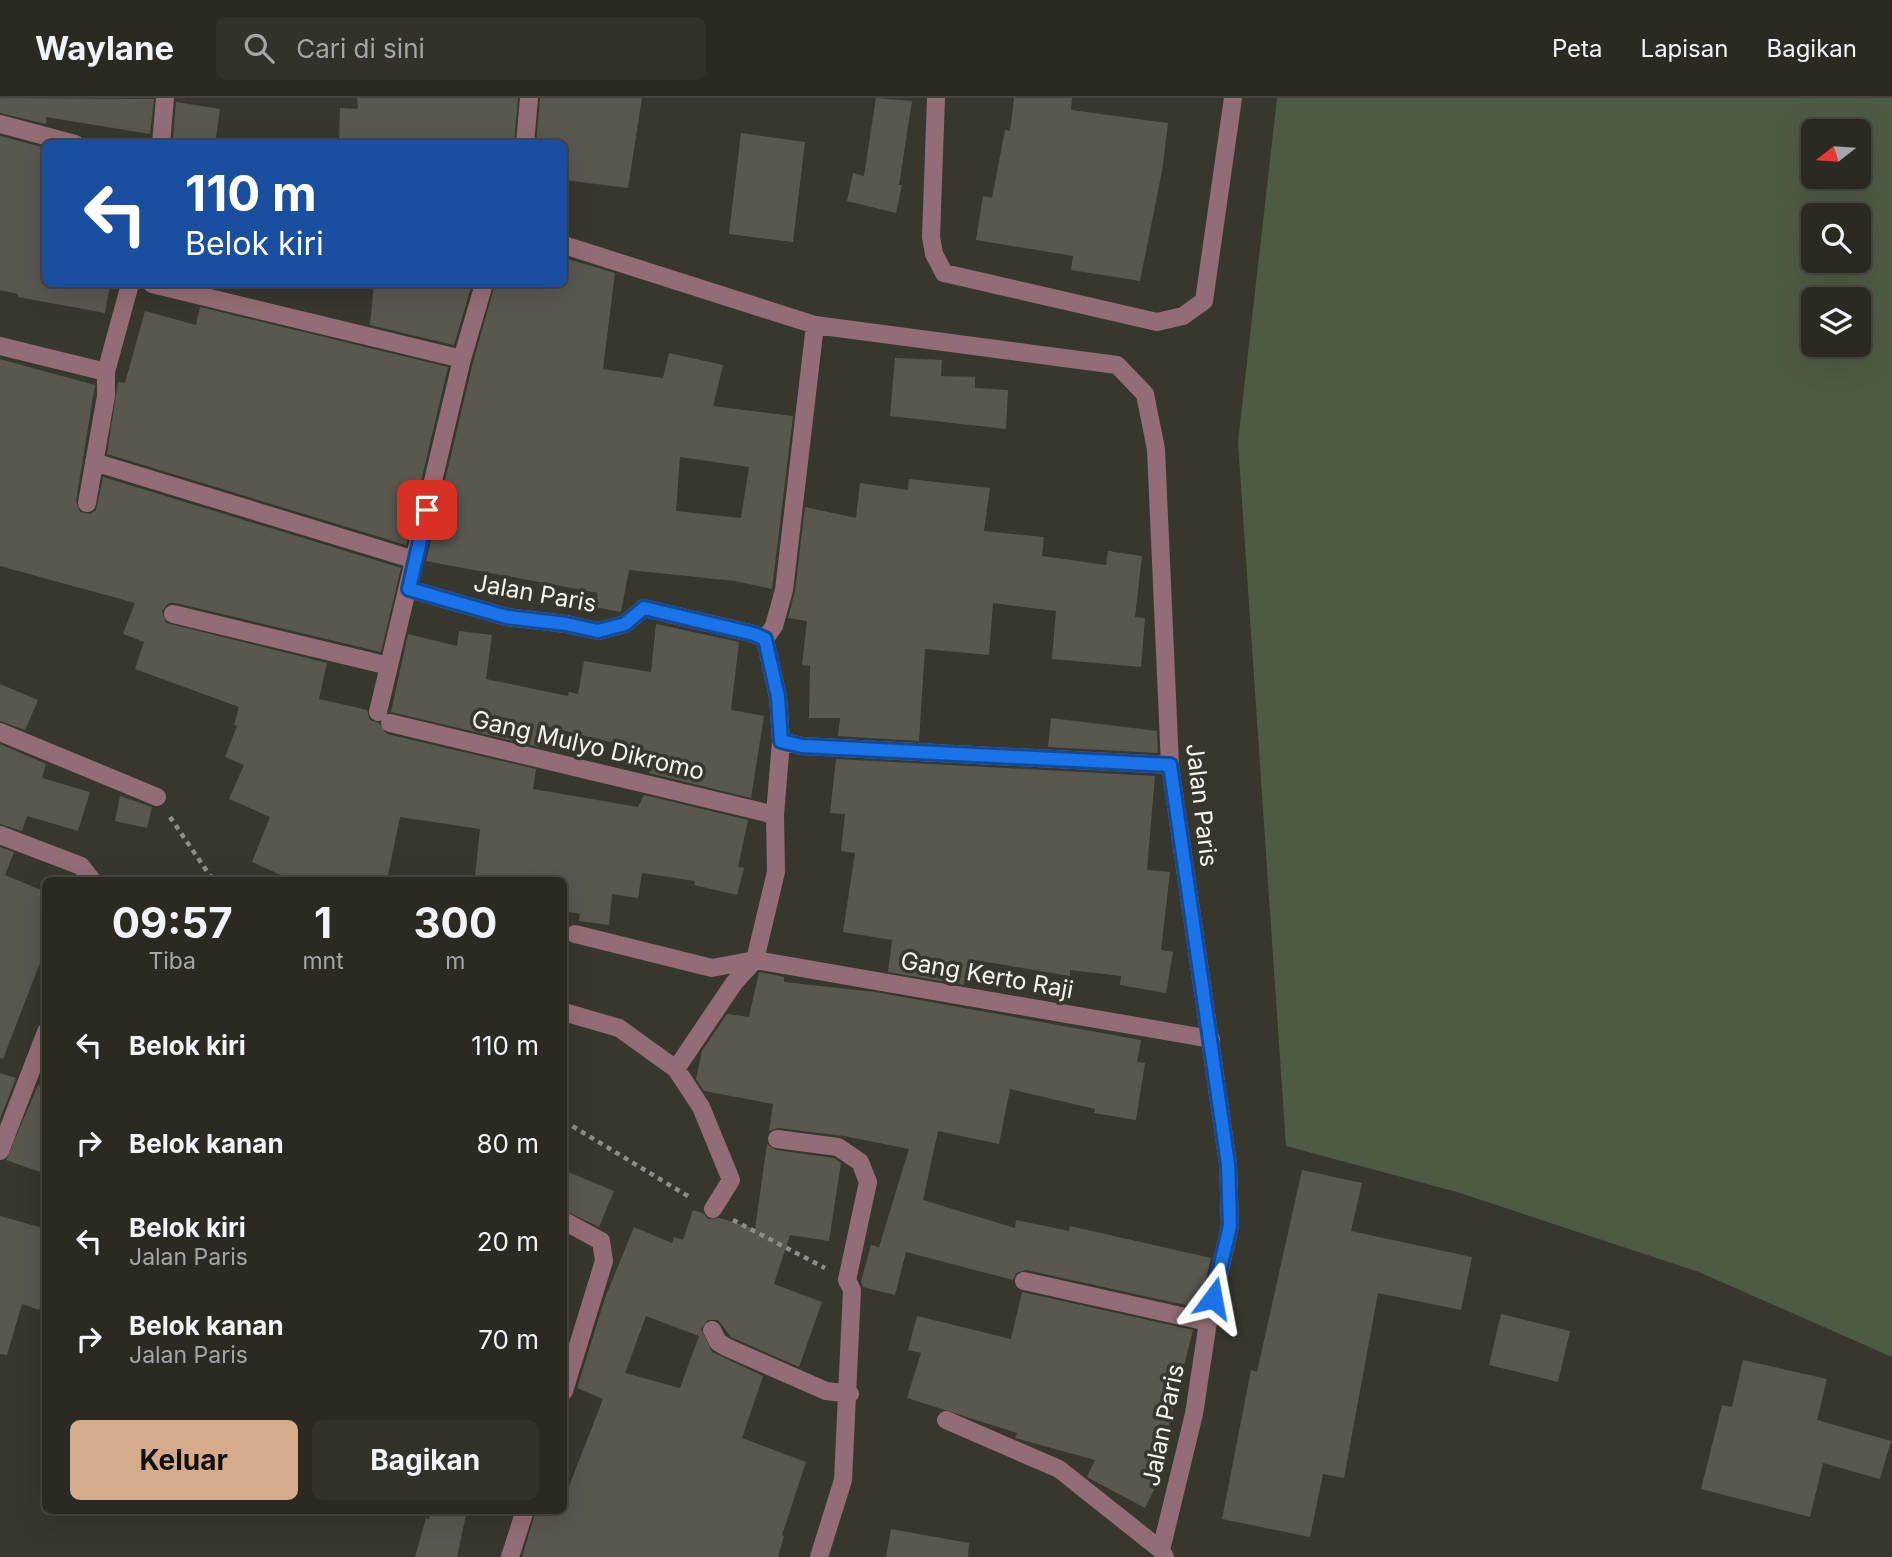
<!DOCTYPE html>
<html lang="id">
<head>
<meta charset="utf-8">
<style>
  :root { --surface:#2a2922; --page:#32312a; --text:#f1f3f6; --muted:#a5a6a5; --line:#464540; --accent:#d6ab8b }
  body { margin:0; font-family:Inter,sans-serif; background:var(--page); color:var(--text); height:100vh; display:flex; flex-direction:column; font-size:26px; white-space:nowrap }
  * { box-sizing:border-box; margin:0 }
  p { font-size:23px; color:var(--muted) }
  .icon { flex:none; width:38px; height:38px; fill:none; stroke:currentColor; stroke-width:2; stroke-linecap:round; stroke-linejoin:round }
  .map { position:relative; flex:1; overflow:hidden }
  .sheet { position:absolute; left:42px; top:779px; width:525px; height:637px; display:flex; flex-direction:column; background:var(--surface); border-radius:10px; box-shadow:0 7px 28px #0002,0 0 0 2px var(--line) }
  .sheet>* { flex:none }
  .hud { position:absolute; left:42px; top:42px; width:525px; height:147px; border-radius:10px; box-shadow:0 7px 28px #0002,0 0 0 2px var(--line); background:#1a4fa0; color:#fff; overflow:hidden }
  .needle { width:46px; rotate:253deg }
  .fabs { position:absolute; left:1801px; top:21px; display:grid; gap:14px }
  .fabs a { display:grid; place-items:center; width:70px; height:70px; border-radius:10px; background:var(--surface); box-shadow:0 7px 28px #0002,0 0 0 2px var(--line); font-size:35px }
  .pin { position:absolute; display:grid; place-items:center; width:60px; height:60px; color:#fff; margin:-30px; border-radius:14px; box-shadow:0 4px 10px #0006 }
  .me { position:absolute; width:77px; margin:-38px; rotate:13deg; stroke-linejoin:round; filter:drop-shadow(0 0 5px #0008) }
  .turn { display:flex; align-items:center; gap:24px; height:147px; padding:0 28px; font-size:32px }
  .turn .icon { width:91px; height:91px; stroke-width:2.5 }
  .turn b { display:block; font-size:49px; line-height:60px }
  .eta { display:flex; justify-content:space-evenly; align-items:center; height:119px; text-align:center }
  .eta b { font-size:42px; font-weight:700; line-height:49px }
  .cta { display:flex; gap:14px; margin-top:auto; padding:14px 28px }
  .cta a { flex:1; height:80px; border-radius:10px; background:var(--accent); color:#111; font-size:28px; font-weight:700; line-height:80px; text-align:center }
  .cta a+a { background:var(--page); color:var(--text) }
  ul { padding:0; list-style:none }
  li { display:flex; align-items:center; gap:21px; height:98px; padding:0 28px }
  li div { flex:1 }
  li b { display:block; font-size:26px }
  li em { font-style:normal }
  header { display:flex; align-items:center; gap:42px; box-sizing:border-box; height:98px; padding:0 35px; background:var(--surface); border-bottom:2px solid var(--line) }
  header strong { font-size:33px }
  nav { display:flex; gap:38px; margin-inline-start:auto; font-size:24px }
  .search { width:490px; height:63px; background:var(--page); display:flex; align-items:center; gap:18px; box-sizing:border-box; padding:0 24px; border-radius:10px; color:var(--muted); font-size:26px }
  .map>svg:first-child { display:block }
</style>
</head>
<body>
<header>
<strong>Waylane</strong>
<div class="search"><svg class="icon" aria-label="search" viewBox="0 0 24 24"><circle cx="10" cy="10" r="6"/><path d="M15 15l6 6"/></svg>Cari di sini</div>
<nav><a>Peta</a><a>Lapisan</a><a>Bagikan</a></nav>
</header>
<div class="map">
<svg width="1892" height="1459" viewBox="0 0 1892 1459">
  <rect width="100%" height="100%" fill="#38372e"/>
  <!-- green -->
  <path fill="#4e5b44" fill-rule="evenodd" d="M1277,0H1892V1259L1699,1174L1457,1094L1286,1048L1238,344ZM1813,33H1858V79H1813ZM1858,117V163H1813V117ZM1858,201V247H1813V201Z"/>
  <!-- building -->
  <path fill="#59584f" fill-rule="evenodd" d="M0,0L154,1L150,36L46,19V26L0,15Z
    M357,0H518L514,46L339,44L340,10L358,11Z
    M540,0H642L628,90L564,82V46H536Z
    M876,0L912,3L899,87H902L896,115L847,103L853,75L864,78Z
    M1014,0H1072L1071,12L1168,25L1162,73L1140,183L1071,172L1073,158L976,142L983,98L992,100L1005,32L1010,33Z
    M176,4L220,11L215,46H183V42L173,40Z
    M741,35L805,44L793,144L729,136Z
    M0,38L46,50V186H110L105,215L18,199V196L0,192Z
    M564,160L615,175L603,271L663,280L669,255L723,267L713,308L793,318L772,491L735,483L629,472L621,514L595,509L598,495L426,463L473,264L495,186H564ZM680,359L749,369L741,420L676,413Z
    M374,186H472L454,247L370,227Z
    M200,209L448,269L406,447L107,356L118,284L125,285L145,213L196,227Z
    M895,260L942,262L941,278L975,279V290L1008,292L1006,331L890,318Z
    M0,261L95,287L76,403L80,414L90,416L96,412L103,379L401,470L381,554L176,505H169L162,513L166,525L327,565L319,601L367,612L370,622L379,625L387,636L536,671L533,691L638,709L644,697L748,722L738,769L744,770L737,797L694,787L695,783L642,775L638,800L612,796L609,827L579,823L580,816L564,813V782H510L475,778L480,731L400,719L387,782H292L252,764L270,719L229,701L244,667L225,659L237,628L234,627L239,609L135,571L144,544L123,536L135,505L0,468Z
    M909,381L990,390L984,433L1044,439L1042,458L1106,467L1108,453L1142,458L1135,519L1145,520L1141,569L1052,561L1056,513L993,505L989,557L925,551L919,643L838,638L840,620H809L810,568L802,567L807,523L788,520L795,493L805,409L856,420L860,385L908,392Z
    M656,526L739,544L731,612L764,618L751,700L649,675L654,655L542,627L539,649L391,614L408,536L457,548L459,533L492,537L486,581L568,598L569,594L578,596L584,563L651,574Z
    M0,586L38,602L25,632L0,623Z
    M1051,620L1157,633L1158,655L1048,649Z
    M0,646L46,666L42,680L90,694L78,733L27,718L22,733L0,726Z
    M836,661L1155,678L1147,772L1170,774L1161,852L1173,854L1166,895L1120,887L1121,878L1070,872V878L969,861L964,887L888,874L892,842L843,834L855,755L841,753L845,716L830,715Z
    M120,698L152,709L147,730L115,723Z
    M0,749L14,754L5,777L46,794V849L3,961L0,960Z
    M759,874L784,879V884L875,894L1141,942L1137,964L1145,965L1136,1022L1094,1015L1095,1011L1010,991L999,1046L938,1033L923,1102L1015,1130L1016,1122L1069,1133L1070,1128L1211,1160L1199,1210L1026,1172L1016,1175L1013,1182L906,1154L895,1197L863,1189L861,1184L871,1147L879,1149L909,1051L844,1038L778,1030L769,1033L773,1006L704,993L696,981L702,953L727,916L749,919Z
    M0,975L16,980L0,1021Z
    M38,987L46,990V1076L6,1062Z
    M767,1046L776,1052L834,1060L841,1065L829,1143L790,1137L774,1186L822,1204L799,1269L731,1239L718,1222H708L701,1231L712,1254L763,1278L742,1340L806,1364L782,1437L784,1438L778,1459H522L536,1412H564V1401L603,1301L577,1290L605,1200L634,1129L672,1145L674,1139L683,1142L693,1112L703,1115L708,1121L720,1120L755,1131ZM646,1218L699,1238L680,1290L625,1275Z
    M1302,1072L1362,1085L1351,1133L1472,1159L1461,1212L1378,1195L1344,1380L1323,1376L1310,1439L1222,1421L1251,1272L1257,1274Z
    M566,1073L614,1093L599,1129L564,1112Z
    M0,1118L46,1131V1190L39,1212L22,1206L7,1257L0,1256Z
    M1022,1194L1193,1232L1159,1365L1166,1368L1145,1410L1087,1379L1095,1362L1015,1340L1017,1335L907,1300L921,1255L908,1252L917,1218L1011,1241Z
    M1501,1216L1570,1233L1558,1284L1489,1267Z
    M1743,1262L1827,1281L1817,1322L1891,1343L1880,1381L1823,1365L1810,1419L1701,1391L1722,1307L1732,1309Z
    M432,1412H467L457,1459H415L426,1420L429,1421Z
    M891,1431L969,1445L968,1459H886Z"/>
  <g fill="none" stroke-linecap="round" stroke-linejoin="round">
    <!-- path -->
    <path stroke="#8f8e86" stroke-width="4.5" stroke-dasharray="5 5" stroke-linecap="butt" d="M170,719L213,782
      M564,1023L691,1100
      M733,1122L825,1170"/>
    <!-- minor -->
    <path stroke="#936d75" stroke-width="18" d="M936,0L931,139L934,156L944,175L1157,224L1183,218L1204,203L1233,0
      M0,26L75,46
      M161,46L165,0
      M525,46L529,0
      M564,147L815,227L1117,267L1145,296L1156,351L1170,667L1228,1066L1230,1128L1208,1224L1194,1316L1161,1452L1165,1459
      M152,186L462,261
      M0,248L106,274
      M94,364L415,462
      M87,405L106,298V274L130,186
      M409,491L507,519L566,526L598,533L625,526L644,510L754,536L765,541L774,528L784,492L815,227
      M173,516L389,568
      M378,614L462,261L484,186
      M390,625L775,717
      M0,634L157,699
      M781,643L802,648L1170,667
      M0,737L81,768L92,782
      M575,836L712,870L755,862L1211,941
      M564,914L619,930L676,971
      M777,1041L838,1049L860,1064L868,1084L847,1182L852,1192L843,1382L819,1459
      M0,1053L46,934
      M713,1111L731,1082L701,1009L676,971L734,885L755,862L776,774L775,717L781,643L778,599L765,541
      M564,1123L601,1143L604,1163L564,1293
      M1024,1183L1208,1224
      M712,1232L718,1244L726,1249L826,1293L850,1296
      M946,1322L1059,1371L1161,1452
      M510,1459L525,1412"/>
  </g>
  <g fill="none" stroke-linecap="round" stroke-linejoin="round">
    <defs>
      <path id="route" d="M427,412L409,491L507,519L566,526L598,533L625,526L644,510L754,536L765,541L778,599L781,643L802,648L1170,667L1228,1066L1230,1128L1213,1200"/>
    </defs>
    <!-- route casing -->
    <use href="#route" stroke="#114b97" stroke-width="18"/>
    <!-- route -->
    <use href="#route" stroke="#1a73e8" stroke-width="12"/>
  </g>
  <g text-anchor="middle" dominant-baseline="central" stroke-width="7" stroke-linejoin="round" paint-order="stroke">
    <!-- street labels -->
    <g font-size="24" fill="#f6f5ef" stroke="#38372e">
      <text transform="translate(535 495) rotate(10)">Jalan Paris</text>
      <text transform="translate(588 647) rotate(13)">Gang Mulyo Dikromo</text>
      <text transform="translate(1202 707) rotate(83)">Jalan Paris</text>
      <text transform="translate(987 877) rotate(10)">Gang Kerto Raji</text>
      <text transform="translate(1163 1327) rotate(-78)">Jalan Paris</text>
    </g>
  </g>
</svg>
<div class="fabs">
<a><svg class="needle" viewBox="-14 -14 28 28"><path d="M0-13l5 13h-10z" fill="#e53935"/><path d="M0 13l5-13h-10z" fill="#a5a6a5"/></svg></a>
<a><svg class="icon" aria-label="search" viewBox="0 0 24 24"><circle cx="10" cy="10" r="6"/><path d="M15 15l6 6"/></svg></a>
<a><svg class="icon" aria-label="layers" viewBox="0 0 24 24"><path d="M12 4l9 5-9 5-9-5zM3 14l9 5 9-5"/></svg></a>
</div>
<div class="pin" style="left:427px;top:412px;background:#d93025"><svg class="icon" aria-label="arrive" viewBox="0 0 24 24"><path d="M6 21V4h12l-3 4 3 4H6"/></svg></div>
<svg class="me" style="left:1213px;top:1200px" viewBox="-20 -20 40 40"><path d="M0-17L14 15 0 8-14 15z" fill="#1a73e8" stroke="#fff" stroke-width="4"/></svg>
<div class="hud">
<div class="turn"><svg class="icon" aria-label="left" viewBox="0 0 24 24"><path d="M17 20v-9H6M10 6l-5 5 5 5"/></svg><div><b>110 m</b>Belok kiri</div></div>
</div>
<section class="sheet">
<div class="eta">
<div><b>09:57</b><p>Tiba</p></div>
<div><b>1</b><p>mnt</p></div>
<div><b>300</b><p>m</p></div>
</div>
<ul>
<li><svg class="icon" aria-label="left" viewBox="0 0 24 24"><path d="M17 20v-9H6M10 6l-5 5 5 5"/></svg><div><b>Belok kiri</b></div><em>110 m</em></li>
<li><svg class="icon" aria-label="right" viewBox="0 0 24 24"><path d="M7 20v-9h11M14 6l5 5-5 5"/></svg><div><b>Belok kanan</b></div><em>80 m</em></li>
<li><svg class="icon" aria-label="left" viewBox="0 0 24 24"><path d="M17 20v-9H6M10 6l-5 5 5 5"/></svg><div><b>Belok kiri</b><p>Jalan Paris</p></div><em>20 m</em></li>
<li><svg class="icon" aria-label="right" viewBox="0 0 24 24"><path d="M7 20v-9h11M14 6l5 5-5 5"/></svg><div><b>Belok kanan</b><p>Jalan Paris</p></div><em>70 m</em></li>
</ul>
<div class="cta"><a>Keluar</a><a>Bagikan</a></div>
</section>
</div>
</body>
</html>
